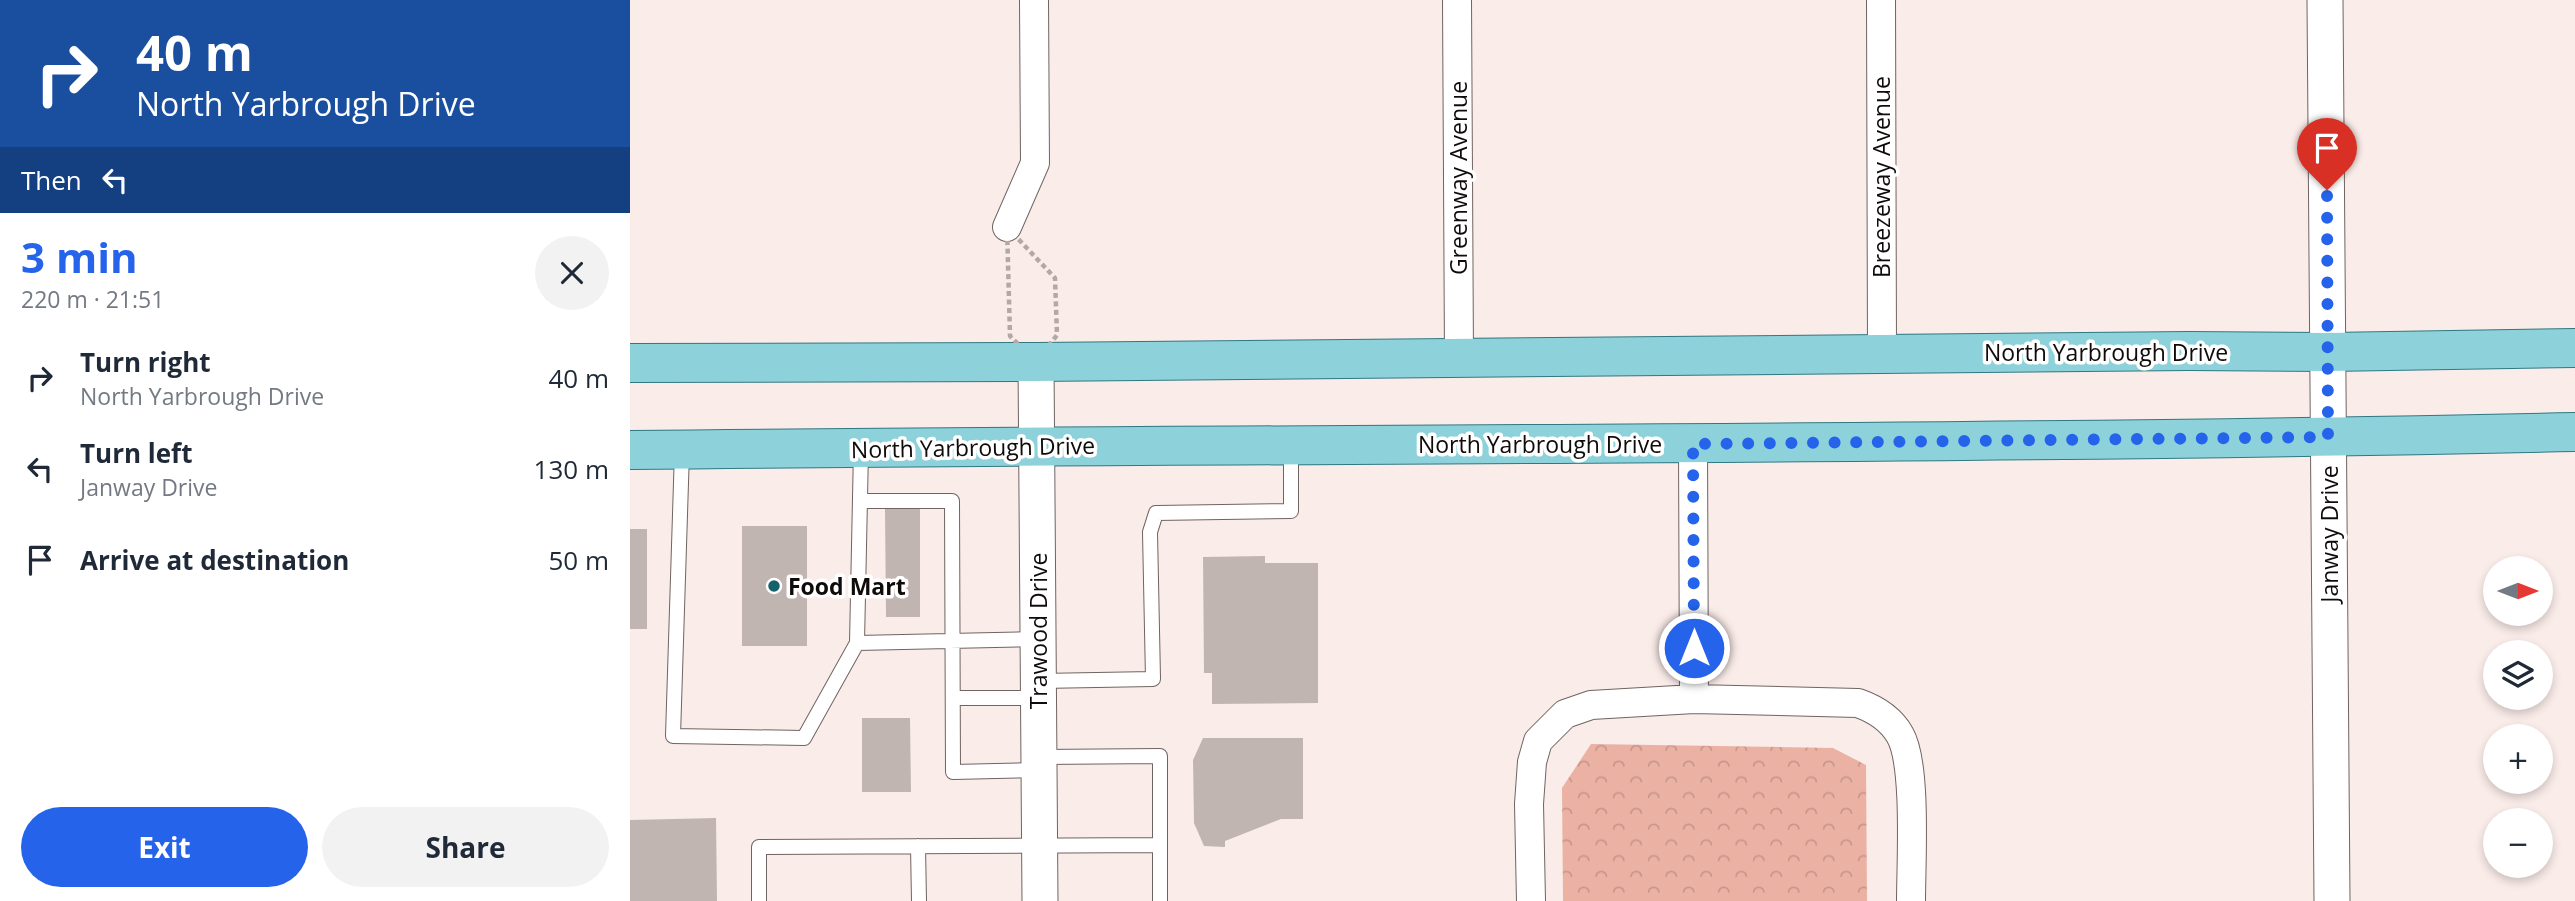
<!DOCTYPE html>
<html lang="en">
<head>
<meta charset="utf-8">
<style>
  :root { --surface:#fff; --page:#f2f2f3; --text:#1f2937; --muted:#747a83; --accent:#2563eb }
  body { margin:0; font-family:"Open Sans",sans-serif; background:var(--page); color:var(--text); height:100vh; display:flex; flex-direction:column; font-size:26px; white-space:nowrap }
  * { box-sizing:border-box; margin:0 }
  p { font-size:23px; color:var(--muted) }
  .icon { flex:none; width:38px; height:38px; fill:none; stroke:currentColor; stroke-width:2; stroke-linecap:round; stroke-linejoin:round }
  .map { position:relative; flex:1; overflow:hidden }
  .side { display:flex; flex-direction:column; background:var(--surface); width:630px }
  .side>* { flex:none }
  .banner { background:#1a4fa0; color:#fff; overflow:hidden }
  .needle { width:46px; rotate:90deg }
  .buttons { position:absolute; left:1853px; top:556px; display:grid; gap:14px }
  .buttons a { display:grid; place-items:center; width:70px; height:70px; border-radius:50%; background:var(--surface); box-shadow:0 4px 10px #0003; font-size:35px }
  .pin { position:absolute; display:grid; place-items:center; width:60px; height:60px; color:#fff; margin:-72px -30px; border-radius:50% 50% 50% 0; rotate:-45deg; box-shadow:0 0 7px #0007 }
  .pin .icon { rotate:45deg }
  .me { position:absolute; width:77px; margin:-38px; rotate:0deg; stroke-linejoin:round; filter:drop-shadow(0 0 5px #0008) }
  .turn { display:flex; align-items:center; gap:24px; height:147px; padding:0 21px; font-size:32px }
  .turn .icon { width:91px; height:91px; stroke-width:2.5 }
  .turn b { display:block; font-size:49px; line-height:60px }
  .then { display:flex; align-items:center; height:66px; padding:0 21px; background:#0003; gap:14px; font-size:26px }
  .round { display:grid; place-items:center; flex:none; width:74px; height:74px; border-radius:37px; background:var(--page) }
  .head { display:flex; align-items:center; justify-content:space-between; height:119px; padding:0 21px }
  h1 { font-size:42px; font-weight:700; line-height:52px; color:var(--accent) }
  .button { display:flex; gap:14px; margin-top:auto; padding:14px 21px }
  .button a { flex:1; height:80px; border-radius:42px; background:var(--accent); color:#fff; font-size:28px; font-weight:700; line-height:80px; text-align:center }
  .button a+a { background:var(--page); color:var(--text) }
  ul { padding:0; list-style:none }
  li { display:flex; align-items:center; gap:21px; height:91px; padding:0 21px }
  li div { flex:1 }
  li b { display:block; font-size:26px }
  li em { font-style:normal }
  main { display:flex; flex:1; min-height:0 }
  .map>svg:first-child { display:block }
</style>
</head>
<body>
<main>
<section class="side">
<div class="banner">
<div class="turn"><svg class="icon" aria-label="right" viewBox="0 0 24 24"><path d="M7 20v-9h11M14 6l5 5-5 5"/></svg><div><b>40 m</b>North Yarbrough Drive</div></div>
<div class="then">Then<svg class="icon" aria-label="left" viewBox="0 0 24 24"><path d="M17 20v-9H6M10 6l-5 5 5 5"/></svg></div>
</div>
<div class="head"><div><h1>3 min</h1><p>220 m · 21:51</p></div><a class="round"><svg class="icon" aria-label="close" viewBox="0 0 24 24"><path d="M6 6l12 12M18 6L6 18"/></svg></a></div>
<ul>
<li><svg class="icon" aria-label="right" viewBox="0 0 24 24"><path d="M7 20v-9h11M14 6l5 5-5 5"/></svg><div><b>Turn right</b><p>North Yarbrough Drive</p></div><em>40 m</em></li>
<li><svg class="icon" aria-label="left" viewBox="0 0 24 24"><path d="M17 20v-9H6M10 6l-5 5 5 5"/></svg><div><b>Turn left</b><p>Janway Drive</p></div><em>130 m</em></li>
<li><svg class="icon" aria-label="arrive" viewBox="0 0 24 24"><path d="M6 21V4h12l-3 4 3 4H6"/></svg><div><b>Arrive at destination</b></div><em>50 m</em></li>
</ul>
<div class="button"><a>Exit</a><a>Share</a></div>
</section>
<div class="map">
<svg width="1945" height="901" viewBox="0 0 1945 901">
  <defs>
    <pattern id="forest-crowns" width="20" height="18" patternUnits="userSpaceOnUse" patternTransform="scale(1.75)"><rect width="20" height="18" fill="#ebb1a3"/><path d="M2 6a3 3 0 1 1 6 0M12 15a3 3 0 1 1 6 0" fill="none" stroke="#c8978b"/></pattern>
  </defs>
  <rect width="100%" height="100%" fill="#faece9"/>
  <!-- forest -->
  <path fill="url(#forest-crowns)" d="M961,744L1203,748L1236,765L1237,901H933L932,788Z"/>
  <!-- building -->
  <path fill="#c1b5b2" d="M255,508H290V617H256Z
    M112,526H177V646H112Z
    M0,529H17V629H0Z
    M635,556V563H688V703L582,704V673H574L573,557Z
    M232,718H280L281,792H232Z
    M573,738H673V819H651L595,841V847L574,846L564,823L563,760Z
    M86,818L87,901H0V820Z"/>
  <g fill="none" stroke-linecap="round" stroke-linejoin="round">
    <defs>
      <path id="service" d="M52,451L43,736L174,738L227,643L231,450
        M231,501H322L323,772L409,770
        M227,643L408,639
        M410,681L523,679L520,532L526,513L661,511V446
        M323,698H409
        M410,757L530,756V901
        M288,846L289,901
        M129,901V847L530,845"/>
      <path id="minor" d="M827,0L829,356
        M1251,0L1252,353
        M377,227L405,163L404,0
        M1063,444L1064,699
        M901,901L899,804L902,762L908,741L935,714L961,705L1064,699L1228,703C1245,709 1261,719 1270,735C1287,764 1281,864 1281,901"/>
      <path id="tertiary" d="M1695,0L1702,901
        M406,362L410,901"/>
      <path id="primary" d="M0,363L406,362L1559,351L1699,352L1945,348
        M0,450C648,443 1297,446 1945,432"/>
    </defs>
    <!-- service casing -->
    <use href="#service" stroke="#6f6461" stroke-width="16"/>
    <!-- minor casing -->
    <use href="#minor" stroke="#6f6461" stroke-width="30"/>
    <!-- tertiary casing -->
    <use href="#tertiary" stroke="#6f6461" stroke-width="37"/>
    <!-- primary casing -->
    <use href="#primary" stroke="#307882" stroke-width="40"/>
    <!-- path -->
    <path stroke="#b3a8a6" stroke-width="4.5" stroke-dasharray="5 3.5" stroke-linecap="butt" d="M377,227L425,278L427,335L406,362L380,336Z"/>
    <!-- service -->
    <use href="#service" stroke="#fff" stroke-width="14"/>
    <!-- minor -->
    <use href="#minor" stroke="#fff" stroke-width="28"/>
    <!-- tertiary -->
    <use href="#tertiary" stroke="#fff" stroke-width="35"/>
    <!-- primary -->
    <use href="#primary" stroke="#8dd1da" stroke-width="38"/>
  </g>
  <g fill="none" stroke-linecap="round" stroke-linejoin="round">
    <!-- route -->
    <path stroke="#2563eb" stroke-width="12" stroke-dasharray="0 21.6" d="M1064,648L1063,444L1698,437L1697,190"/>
  </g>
  <!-- markers -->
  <circle fill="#13616b" stroke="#fff" stroke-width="2.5" cx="144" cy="586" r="7"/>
  <g text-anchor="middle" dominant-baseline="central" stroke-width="7" stroke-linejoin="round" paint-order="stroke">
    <!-- street labels -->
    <g font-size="23" fill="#0f0b0a" stroke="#fff">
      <text transform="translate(1251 177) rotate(-90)">Breezeway Avenue</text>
      <text transform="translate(828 178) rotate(-90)">Greenway Avenue</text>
      <text x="1476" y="352">North Yarbrough Drive</text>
      <text x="910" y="444">North Yarbrough Drive</text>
      <text transform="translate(343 447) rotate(-1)">North Yarbrough Drive</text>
      <text transform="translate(1699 534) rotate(-90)">Janway Drive</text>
      <text transform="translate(408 631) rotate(-90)">Trawood Drive</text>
    </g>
    <!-- poi labels -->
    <g font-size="23" font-weight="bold" fill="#0f0b0a" stroke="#fff" text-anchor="start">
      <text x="158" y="586">Food Mart</text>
    </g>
  </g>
</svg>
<div class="buttons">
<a><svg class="needle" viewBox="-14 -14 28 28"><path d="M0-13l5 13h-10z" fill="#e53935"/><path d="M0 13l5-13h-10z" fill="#747a83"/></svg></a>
<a><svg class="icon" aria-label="layers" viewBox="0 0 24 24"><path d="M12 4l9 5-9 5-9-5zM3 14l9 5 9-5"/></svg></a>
<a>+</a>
<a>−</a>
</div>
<div class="pin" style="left:1697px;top:190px;background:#d93025"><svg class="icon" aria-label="arrive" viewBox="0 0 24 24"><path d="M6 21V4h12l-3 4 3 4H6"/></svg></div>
<svg class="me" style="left:1064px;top:648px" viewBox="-20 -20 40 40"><circle r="17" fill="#2563eb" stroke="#fff" stroke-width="3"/><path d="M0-11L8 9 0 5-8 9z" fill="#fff"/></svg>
</div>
</main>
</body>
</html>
